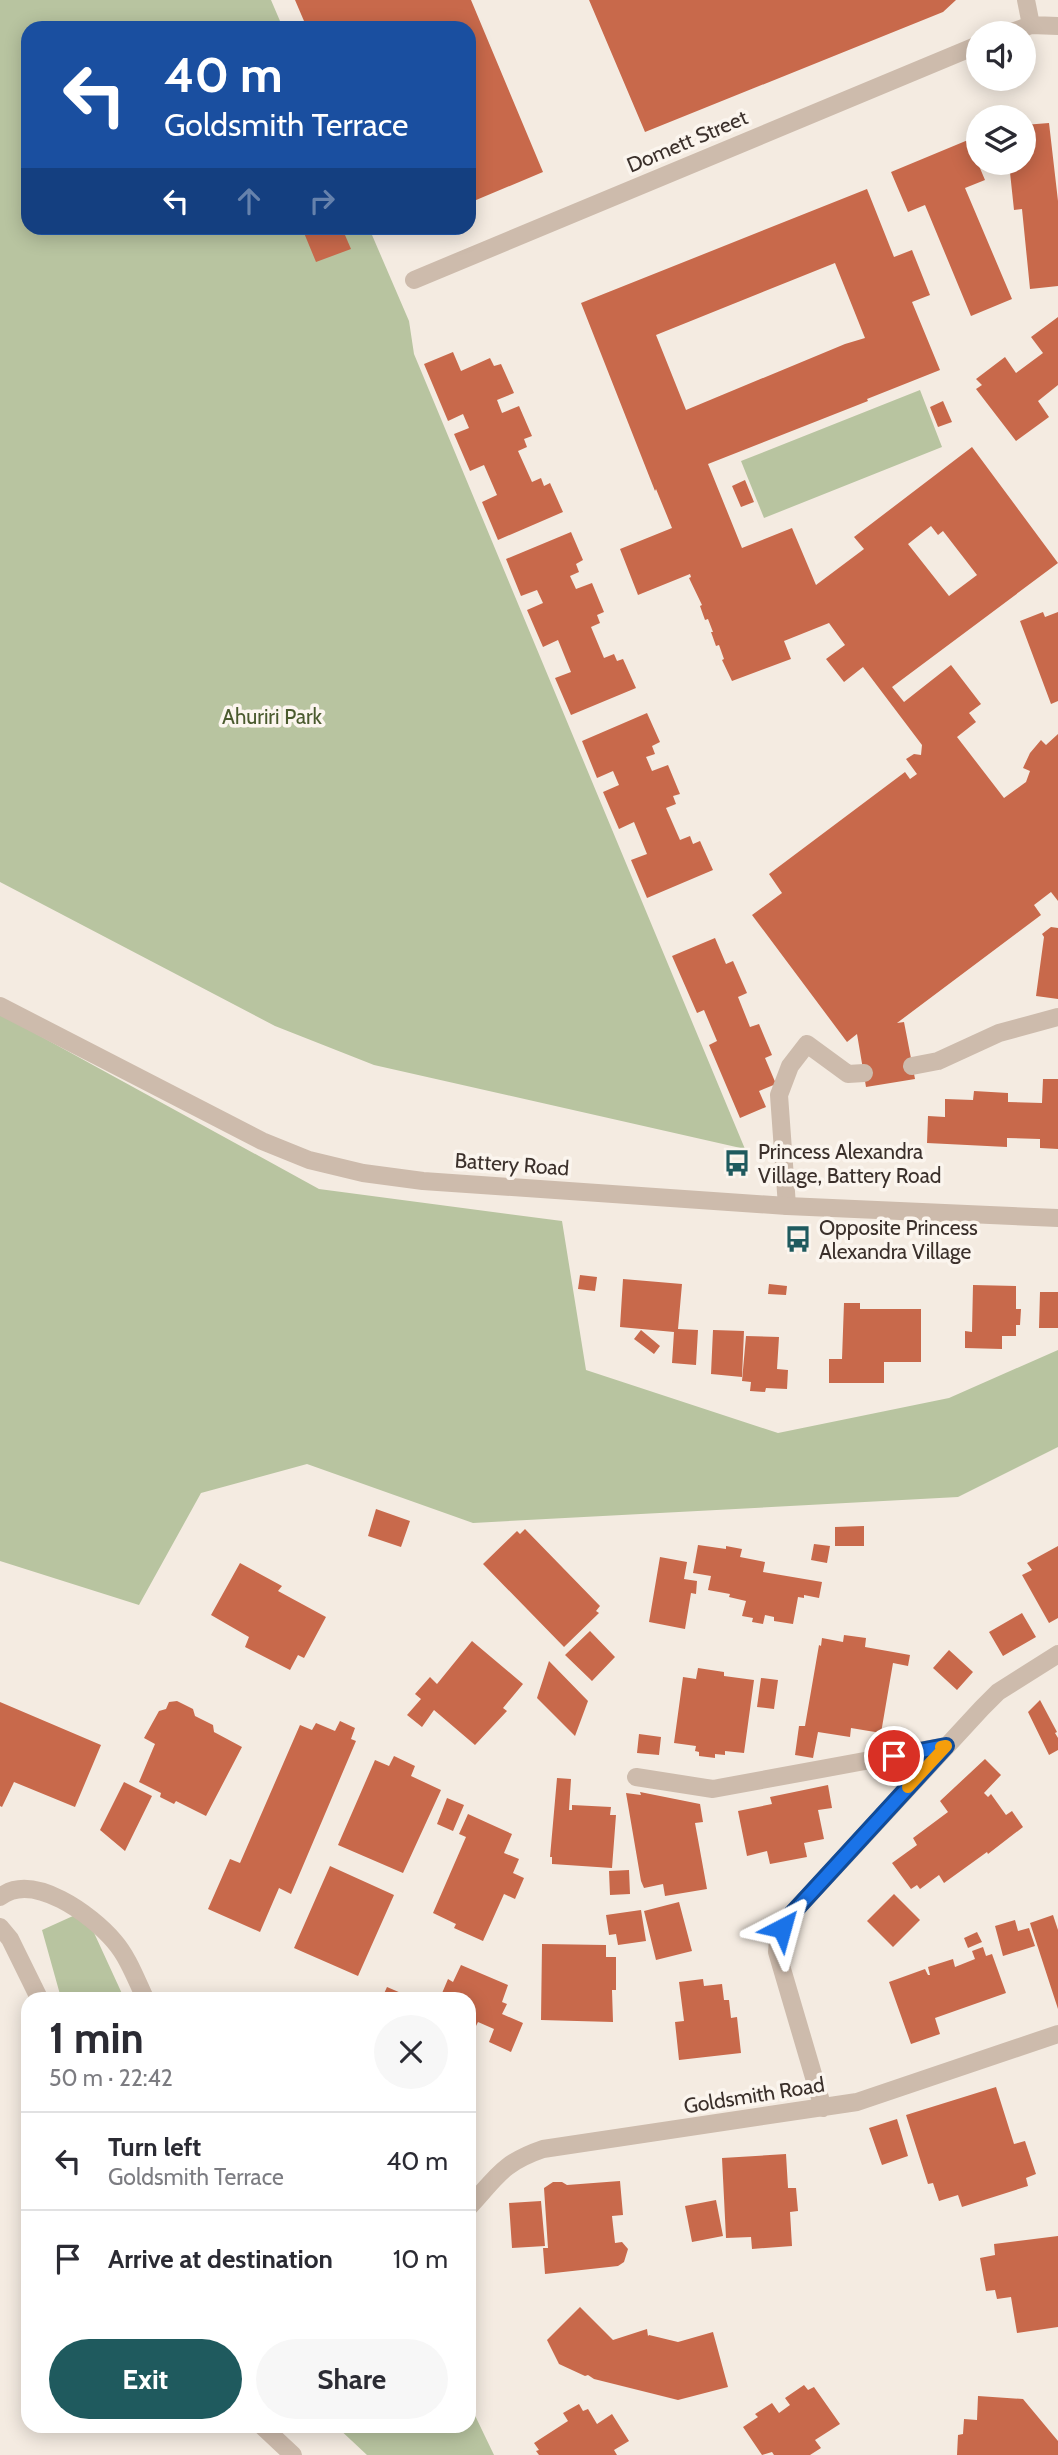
<!DOCTYPE html>
<html lang="en">
<head>
<meta charset="utf-8">
<style>
  :root { --surface:#fff; --page:#f7f7f7; --text:#2b2b33; --muted:#7c7c81; --line:#e1e1e2; --accent:#1f5a5e }
  body { margin:0; font-family:Cabin,sans-serif; background:var(--page); color:var(--text); height:100vh; display:flex; flex-direction:column; font-size:26px; white-space:nowrap }
  * { box-sizing:border-box; margin:0 }
  p { font-size:23px; color:var(--muted) }
  .icon { flex:none; width:38px; height:38px; fill:none; stroke:currentColor; stroke-width:2; stroke-linecap:round; stroke-linejoin:round }
  .map { position:relative; flex:1; overflow:hidden }
  .sheet { position:absolute; left:21px; top:1992px; width:455px; height:441px; display:flex; flex-direction:column; background:var(--surface); border-radius:21px; box-shadow:0 4px 18px #0003 }
  .sheet>* { flex:none }
  .guide { position:absolute; left:21px; top:21px; width:455px; height:214px; border-radius:21px; box-shadow:0 4px 18px #0003; background:#1a4fa0; color:#fff; overflow:hidden }
  .tools { position:absolute; left:966px; top:21px; display:grid; gap:14px }
  .tools a { display:grid; place-items:center; width:70px; height:70px; border-radius:50%; background:var(--surface); box-shadow:0 4px 18px #0003; font-size:35px }
  .pin { position:absolute; display:grid; place-items:center; width:60px; height:60px; color:#fff; margin:-30px; border:4px solid #fff; border-radius:50%; box-shadow:0 2px 7px #0007 }
  .me { position:absolute; width:77px; margin:-38px; rotate:39deg; stroke-linejoin:round; filter:drop-shadow(0 0 5px #0008) }
  .turn { display:flex; align-items:center; gap:24px; height:147px; padding:0 28px; font-size:32px }
  .turn .icon { width:91px; height:91px; stroke-width:2.5 }
  .turn b { display:block; font-size:49px; line-height:60px }
  .lanes { display:flex; align-items:center; height:66px; padding:0 28px; background:#0003; justify-content:center; gap:35px; direction:ltr }
  .lanes .off { opacity:.35 }
  .round { display:grid; place-items:center; flex:none; width:74px; height:74px; border-radius:37px; background:var(--page) }
  .head { display:flex; align-items:center; justify-content:space-between; height:119px; padding:0 28px }
  h1 { font-size:42px; font-weight:800; line-height:52px }
  .button { display:flex; gap:14px; margin-top:auto; padding:14px 28px }
  .button a { flex:1; height:80px; border-radius:42px; background:var(--accent); color:#fff; font-size:28px; font-weight:800; line-height:80px; text-align:center }
  .button a+a { background:var(--page); color:var(--text) }
  ul { padding:0; list-style:none }
  li { display:flex; align-items:center; gap:21px; height:98px; padding:0 28px; border-top:2px solid var(--line) }
  li div { flex:1 }
  li b { display:block; font-size:26px }
  li em { font-style:normal }
  .map>svg:first-child { display:block }
</style>
</head>
<body>
<div class="map">
<svg width="1058" height="2455" viewBox="0 0 1058 2455">
  <rect width="100%" height="100%" fill="#f4ebe1"/>
  <!-- green -->
  <path fill="#b8c4a0" d="M0,0H271L283,28H28V228H369L409,321L414,354L745,1149L374,1065L275,1026L0,882Z
    M920,390L942,447L764,518L741,461Z
    M0,1014L319,1189L562,1221L586,1370L778,1433L949,1398L1058,1350V1447L958,1497L473,1523L307,1464L201,1493L139,1605L0,1561Z
    M84,1911L124,1998H61L42,1930Z
    M469,2403L494,2455H367L336,2426H469Z"/>
  <!-- building -->
  <path fill="#c8694b" fill-rule="evenodd" d="M295,0H471L543,172L469,203V28H307Z
    M589,0H956L943,12L645,132Z
    M1049,123L1058,201V286L1030,289L1022,209L1014,210L1009,163H1024V125Z
    M968,140L985,180L965,188L1012,299L971,316L925,205L908,212L891,172Z
    M867,189L894,257L912,250L930,295L912,302L940,370L867,399L868,401L708,464L742,548L792,528L816,585L864,549L854,537L972,447L1058,563L892,687L904,702L951,665L981,704L969,713L976,722L957,737L1004,798L1026,782L1030,771L1023,768L1030,753L1041,740L1046,745L1058,734V901L1051,892L1034,905L1041,915L897,1023L904,1022L915,1079L866,1087L857,1034L847,1042L752,915L782,893L769,874L905,772L910,779L917,774L906,759L914,754L921,755L922,745L863,667L844,682L826,659L845,645L829,623L784,641L791,659L732,681L722,660L724,659L719,645L716,646L711,632H713L708,619L705,620L700,606L702,605L689,578L691,577L690,574L638,595L620,549L672,528L656,489L655,491L581,303ZM835,263L865,338L845,344L686,410L656,335ZM931,526L938,535L943,531L977,575L949,596L908,544Z
    M302,228H342L351,249L316,262Z
    M1058,317V385L1038,401L1049,417L1016,441L976,389L982,385L976,379L1005,357L1016,373L1043,353L1031,337Z
    M453,352L461,371L490,358L494,366L501,364L514,393L497,400L502,413L519,406L532,436L524,439L527,447L518,451L532,482L541,478L544,486L550,483L563,512L498,540L482,502L497,495L484,465L470,471L454,434L469,428L463,414L448,421L424,364Z
    M943,401L952,422L938,427L930,407Z
    M745,480L754,502L741,507L732,486Z
    M571,532L583,560L576,564L579,572L570,576L576,589L592,583L604,612L597,615L600,623L591,627L604,658L614,654L617,661L623,659L636,688L571,715L555,678L571,672L558,640L543,647L527,610L543,603L537,590L521,596L506,559Z
    M1043,612L1045,617L1058,612V701L1051,704L1020,621Z
    M647,713L660,742L652,746L655,754L646,757L652,771L668,765L680,794L673,796L676,804L666,808L680,840L690,836L693,844L700,841L713,870L647,898L631,860L647,854L634,822L619,829L603,792L619,785L613,771L597,778L582,741Z
    M1051,927L1058,928V999L1036,996L1044,937L1042,934Z
    M715,938L726,964L733,961L747,993L738,997L750,1027L759,1024L772,1055L765,1058L776,1084L759,1091L766,1107L740,1118L709,1045L717,1041L704,1010L697,1013L672,956Z
    M1043,1079H1058V1149L1040,1148V1139L1007,1138V1147L927,1143L928,1116L945,1117V1099L973,1100L974,1091L1008,1093V1102L1042,1103Z
    M580,1275L597,1277L595,1291L578,1289Z
    M623,1279L682,1284L678,1329L698,1330L696,1365L672,1363L674,1332L620,1327Z
    M769,1284L787,1286L786,1295L768,1294Z
    M973,1285L1016,1286V1309H1021L1020,1325H1016V1336H1002V1349L965,1348V1331L972,1332Z
    M1040,1292H1058V1328H1039Z
    M844,1303H860V1309H921V1362H884V1383H829V1359H842Z
    M641,1330L660,1346L654,1354L634,1339Z
    M713,1330L744,1331L742,1377L711,1374Z
    M746,1336L779,1337L777,1369L788,1370L787,1389L766,1388L765,1392L750,1391L751,1382L742,1381Z
    M376,1509L410,1521L401,1547L368,1536Z
    M864,1526V1546H835V1527Z
    M525,1529L600,1606L596,1611L599,1613L564,1647L483,1564L517,1531L520,1534Z
    M814,1544L830,1546L827,1563L811,1560Z
    M698,1545L726,1549V1546L742,1549L740,1557L765,1562L763,1572L822,1582L819,1598L804,1595V1598L798,1597L793,1624L774,1621V1617L765,1615L763,1624L752,1622L753,1618L742,1616L746,1601L729,1597L730,1594L708,1590L711,1576L693,1573Z
    M1058,1546V1618L1049,1623L1022,1575L1032,1570L1027,1563Z
    M660,1557L687,1562L684,1579L697,1581L696,1594L691,1593L685,1629L649,1622Z
    M240,1563L282,1586L278,1591L326,1617L304,1658L298,1655L290,1670L245,1647L249,1637L211,1615Z
    M1022,1613L1036,1637L1003,1656L989,1632Z
    M590,1631L615,1657L592,1681L565,1655Z
    M844,1635L866,1638L865,1647L910,1655L908,1666L893,1663L881,1733L851,1728L850,1737L818,1732L813,1758L795,1755L799,1726H805L819,1645L821,1646L822,1638L843,1642Z
    M472,1641L523,1684L503,1708L507,1711L475,1745L434,1710L422,1727L407,1715L421,1699L415,1694L430,1677L437,1684Z
    M949,1650L973,1672L957,1690L933,1668Z
    M549,1661L588,1701L575,1736L537,1698Z
    M698,1668L724,1672V1676L754,1680L744,1753L725,1751V1755L715,1754V1758L699,1756V1752L695,1751L696,1746L674,1743L683,1677L696,1679Z
    M761,1678L778,1680L774,1709L757,1707Z
    M1040,1700L1057,1732L1055,1733L1058,1738V1750L1049,1755L1028,1712Z
    M177,1701L193,1709L195,1716L213,1725L214,1732L242,1747L206,1816L176,1801L174,1804L160,1797L161,1793L139,1782L155,1744L144,1738L159,1711L166,1709L169,1702Z
    M0,1702L101,1745L75,1807L14,1782L2,1807L0,1806Z
    M340,1721L355,1728L351,1739L356,1741L291,1894L279,1888L260,1932L208,1909L230,1859L240,1863L300,1725L312,1730L316,1723L335,1731Z
    M639,1734L661,1737L659,1755L637,1753Z
    M394,1756L415,1766L411,1776L441,1790L403,1873L338,1845L375,1760L389,1766Z
    M985,1759L1001,1775L984,1793L988,1797L991,1794L1006,1815L1012,1811L1023,1827L988,1854L987,1852L944,1883L939,1875L920,1889L917,1885L911,1889L892,1863L917,1845L913,1838L948,1812L940,1801Z
    M557,1778L571,1779L569,1810H572V1805L611,1807L610,1815H616L612,1868L552,1864V1857H550Z
    M124,1782L152,1796L125,1851L100,1830Z
    M828,1785L832,1808L818,1810L824,1839L804,1843L807,1857L770,1864L767,1851L747,1856L738,1811L772,1804L770,1797Z
    M640,1792L700,1804L703,1822L695,1823L707,1889L665,1896L663,1884L644,1888L641,1881L626,1793L641,1795Z
    M447,1798L464,1805L453,1831L437,1824Z
    M468,1814L512,1834L504,1853L519,1859L513,1873L524,1878L515,1899L504,1894L483,1941L454,1928L456,1924L433,1913L466,1837L459,1834Z
    M330,1866L394,1895L358,1976L294,1948Z
    M629,1870L630,1894L610,1895L609,1871Z
    M894,1894L920,1920L893,1947L867,1921Z
    M679,1902L692,1951L656,1960L644,1911Z
    M641,1910L646,1941L618,1945L616,1934L609,1935L606,1915Z
    M1053,1915L1058,1930V2009L1030,1923Z
    M1015,1920L1018,1931L1029,1928L1035,1946L1003,1956L995,1926Z
    M977,1932L982,1942L968,1948L964,1938Z
    M542,1944L606,1945V1957H616V1990H612L613,2022L541,2020Z
    M983,1947L986,1956L992,1954L1006,1993L935,2018L940,2034L911,2044L889,1982L925,1969L928,1975H930L928,1967L953,1959L955,1967L975,1959L972,1951Z
    M461,1965L508,1985L502,2002L507,2004L502,2014L523,2023L511,2052L489,2042L494,2029L478,2022L474,2030L469,2028V1998H440L448,1979L453,1982Z
    M703,1979L704,1986L722,1984L724,2000H729L731,2018L737,2017L741,2053L679,2060L675,2022L684,2021L679,1982Z
    M387,1987L408,1996L407,1998H382Z
    M996,2087L1014,2144L1025,2141L1036,2174L1026,2178L1028,2186L962,2207L958,2195L939,2201L933,2183L928,2184L906,2115Z
    M897,2119L908,2156L882,2165L869,2128Z
    M786,2154L788,2188H796L798,2211L790,2212L792,2246L752,2249L751,2237L726,2238L722,2158Z
    M620,2181L623,2215L612,2216L615,2243L622,2242L628,2249L624,2262L618,2266L545,2274L543,2248H548L544,2188L553,2182H562L567,2185Z
    M716,2200L723,2236L692,2242L685,2206Z
    M541,2201L545,2246L512,2248L509,2203Z
    M1058,2236V2327L1017,2333L1011,2297L997,2299L995,2290L986,2291L980,2258L995,2255L994,2244Z
    M580,2307L613,2340L647,2329L648,2336L649,2335L678,2342L713,2332L728,2387L678,2400L594,2379L588,2375L585,2376L559,2364L547,2340Z
    M804,2385L808,2390L814,2387L840,2424L815,2440L821,2448L810,2455H774L772,2452L762,2455L743,2427L758,2417L755,2414L772,2403L779,2413L790,2405L785,2398Z
    M978,2396L1023,2399L1058,2441V2455H957L958,2435L963,2434L964,2419L977,2420Z
    M579,2404L583,2411L588,2409L597,2424L612,2414L629,2441L614,2450L617,2455H539L536,2451L539,2450L534,2443L568,2421L563,2413Z"/>
  <g fill="none" stroke-linecap="round" stroke-linejoin="round">
    <!-- service -->
    <path stroke="#cdbbac" stroke-width="18" d="M912,1066L938,1061L999,1033L1058,1017
      M787,1206L779,1095L790,1066L807,1044L848,1074L864,1073"/>
    <!-- minor -->
    <path stroke="#cdbbac" stroke-width="18" d="M1026,0L1031,25
      M1009,33L1031,25L1058,26
      M414,280L978,45
      M636,1777L713,1789L946,1746
      M0,1897C33,1871 92,1915 114,1941C128,1957 136,1979 145,1998
      M0,1927L10,1939L39,1998
      M823,2108L777,1952L778,1940L788,1918L982,1708L998,1692L1058,1654
      M469,2207C497,2177 502,2163 543,2149L857,2102L1058,2034
      M262,2426L293,2455"/>
    <!-- tertiary -->
    <path stroke="#cdbbac" stroke-width="18" d="M0,1006L262,1141L309,1160L363,1173L423,1181L787,1206L1058,1218"/>
  </g>
  <g fill="none" stroke-linecap="round" stroke-linejoin="round">
    <defs>
      <path id="route" d="M782,1928L788,1918L946,1746L894,1756"/>
    </defs>
    <!-- route casing -->
    <use href="#route" stroke="#114b97" stroke-width="18"/>
    <!-- route -->
    <use href="#route" stroke="#1a73e8" stroke-width="12"/>
    <!-- slow -->
    <path stroke="#f59e0b" stroke-width="12" d="M908,1787L946,1746L941,1747"/>
  </g>
  <!-- icons -->
  <defs>
    <symbol id="bus-bare" viewBox="-9 -9 18 18"><path d="M-5-6H5V4H4V6H2V4H-2V6H-4V4H-5ZM-3.5-4V0h7V-4ZM-3.5 1.2v1.5H-2V1.2ZM2 1.2v1.5H3.5V1.2Z" fill="#1f5a5e" stroke="#fbf5ee" stroke-width="2.5" paint-order="stroke"/></symbol>
  </defs>
  <g fill-rule="evenodd">
    <use href="#bus-bare" x="718" y="1144" width="38" height="38"/>
    <use href="#bus-bare" x="779" y="1220" width="38" height="38"/>
  </g>
  <g text-anchor="middle" dominant-baseline="central" stroke-width="7" stroke-linejoin="round" paint-order="stroke">
    <!-- street labels -->
    <g font-size="21" fill="#3b302b" stroke="#fbf5ee">
      <text transform="translate(687 141) rotate(-23)">Domett Street</text>
      <text transform="translate(512 1164) rotate(4)">Battery Road</text>
      <text transform="translate(754 2095) rotate(-9)">Goldsmith Road</text>
    </g>
    <!-- park labels -->
    <g font-size="21" fill="#4a5a2e" stroke="#fbf5ee">
      <text x="272" y="716">Ahuriri Park</text>
    </g>
    <!-- poi labels -->
    <g font-size="21" fill="#3b302b" stroke="#fbf5ee" text-anchor="start">
      <text x="758" y="1151">Princess Alexandra<tspan x="758" dy="24">Village, Battery Road</tspan></text>
      <text x="819" y="1227">Opposite Princess<tspan x="819" dy="24">Alexandra Village</tspan></text>
    </g>
  </g>
</svg>
<div class="tools">
<a><svg class="icon" aria-label="sound" viewBox="0 0 24 24"><path d="M4 9h4l5-4v14l-5-4H4zM17 9q2 3 0 6"/></svg></a>
<a><svg class="icon" aria-label="layers" viewBox="0 0 24 24"><path d="M12 4l9 5-9 5-9-5zM3 14l9 5 9-5"/></svg></a>
</div>
<div class="pin" style="left:894px;top:1756px;background:#d93025"><svg class="icon" aria-label="arrive" viewBox="0 0 24 24"><path d="M6 21V4h12l-3 4 3 4H6"/></svg></div>
<svg class="me" style="left:782px;top:1928px" viewBox="-20 -20 40 40"><path d="M0-17L14 15 0 8-14 15z" fill="#1a73e8" stroke="#fff" stroke-width="4"/></svg>
<div class="guide">
<div class="turn"><svg class="icon" aria-label="left" viewBox="0 0 24 24"><path d="M17 20v-9H6M10 6l-5 5 5 5"/></svg><div><b>40 m</b>Goldsmith Terrace</div></div>
<div class="lanes"><svg class="icon" aria-label="left" viewBox="0 0 24 24"><path d="M17 20v-9H6M10 6l-5 5 5 5"/></svg><svg class="icon off" aria-label="ahead" viewBox="0 0 24 24"><path d="M12 20V5M6 11l6-6 6 6"/></svg><svg class="icon off" aria-label="right" viewBox="0 0 24 24"><path d="M7 20v-9h11M14 6l5 5-5 5"/></svg></div>
</div>
<section class="sheet">
<div class="head"><div><h1>1 min</h1><p>50 m · 22:42</p></div><a class="round"><svg class="icon" aria-label="close" viewBox="0 0 24 24"><path d="M6 6l12 12M18 6L6 18"/></svg></a></div>
<ul>
<li><svg class="icon" aria-label="left" viewBox="0 0 24 24"><path d="M17 20v-9H6M10 6l-5 5 5 5"/></svg><div><b>Turn left</b><p>Goldsmith Terrace</p></div><em>40 m</em></li>
<li><svg class="icon" aria-label="arrive" viewBox="0 0 24 24"><path d="M6 21V4h12l-3 4 3 4H6"/></svg><div><b>Arrive at destination</b></div><em>10 m</em></li>
</ul>
<div class="button"><a>Exit</a><a>Share</a></div>
</section>
</div>
</body>
</html>
